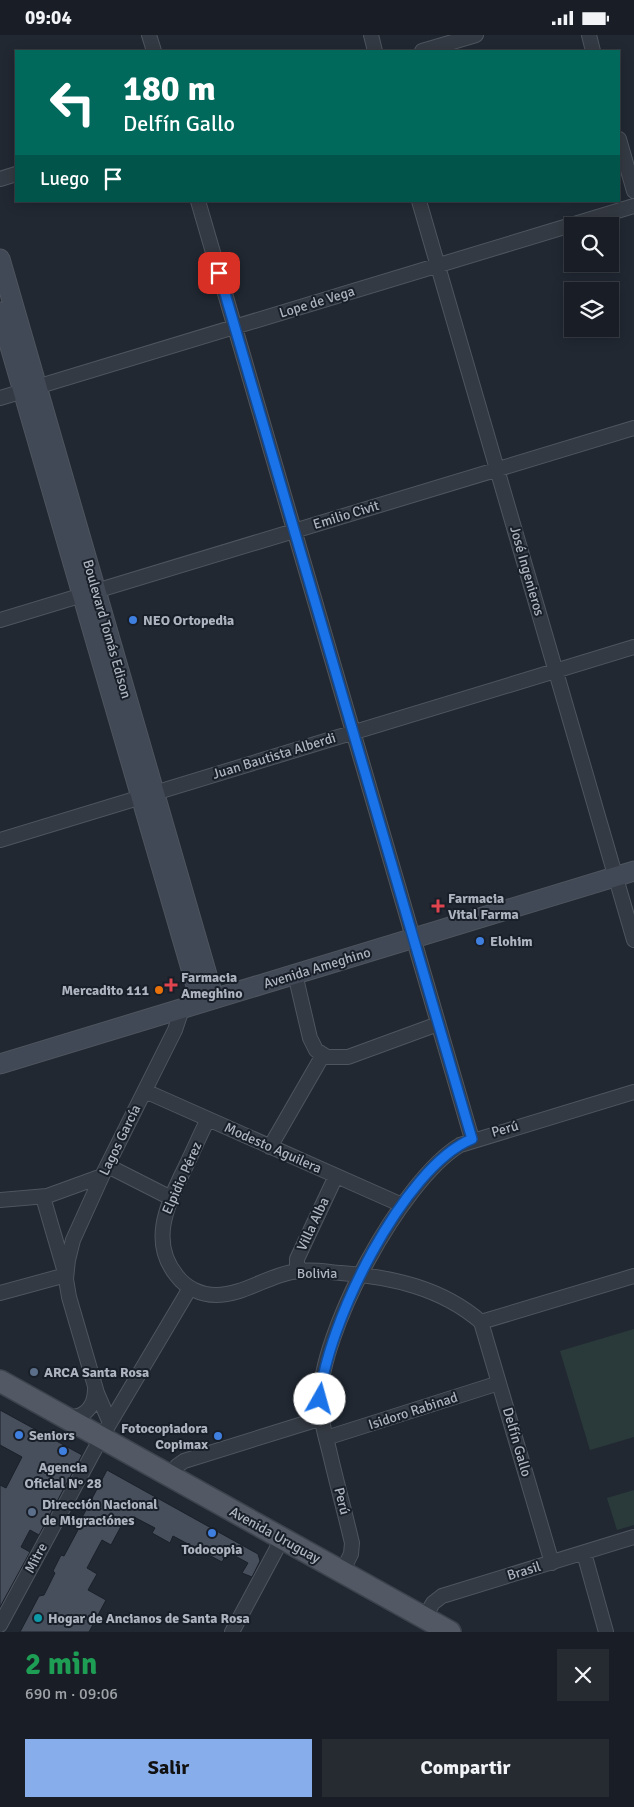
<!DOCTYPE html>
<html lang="es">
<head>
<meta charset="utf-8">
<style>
  :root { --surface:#191e26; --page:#262b32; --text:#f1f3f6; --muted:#9fa2a7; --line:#373c43; --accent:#88adeb }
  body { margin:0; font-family:Signika,sans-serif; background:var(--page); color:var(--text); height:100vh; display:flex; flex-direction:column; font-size:19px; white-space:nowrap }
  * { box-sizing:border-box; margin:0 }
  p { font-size:16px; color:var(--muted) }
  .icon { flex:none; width:28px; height:28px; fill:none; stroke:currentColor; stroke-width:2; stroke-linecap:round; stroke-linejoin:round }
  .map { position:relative; height:1597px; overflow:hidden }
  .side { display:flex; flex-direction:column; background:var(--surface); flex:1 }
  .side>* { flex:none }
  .hud { position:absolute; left:15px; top:15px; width:605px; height:152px; border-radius:0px; box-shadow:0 2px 12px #0003,0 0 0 1px var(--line); background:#00695c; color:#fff; overflow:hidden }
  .fabs { position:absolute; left:564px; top:182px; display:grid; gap:10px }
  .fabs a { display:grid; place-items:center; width:55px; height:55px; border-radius:0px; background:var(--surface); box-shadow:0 2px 12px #0003,0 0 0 1px var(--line); font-size:25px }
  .pin { position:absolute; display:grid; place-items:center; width:42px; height:42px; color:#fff; margin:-21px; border-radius:10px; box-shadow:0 2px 8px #0006 }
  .me { position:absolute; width:55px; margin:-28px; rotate:7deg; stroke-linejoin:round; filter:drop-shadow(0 0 4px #0008) }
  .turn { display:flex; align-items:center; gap:18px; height:105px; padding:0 25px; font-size:22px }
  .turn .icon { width:65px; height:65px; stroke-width:2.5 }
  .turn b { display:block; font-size:35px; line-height:42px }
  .then { display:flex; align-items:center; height:48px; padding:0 25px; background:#0003; gap:10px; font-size:19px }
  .round { display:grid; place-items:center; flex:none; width:52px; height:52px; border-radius:0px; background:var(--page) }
  .summary { display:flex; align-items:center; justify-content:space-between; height:85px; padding:0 25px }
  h1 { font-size:30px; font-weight:700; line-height:38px; color:#1e9e55 }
  .action { display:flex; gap:10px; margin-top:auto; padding:10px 25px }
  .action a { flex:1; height:58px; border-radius:0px; background:var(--accent); color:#111; font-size:20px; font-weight:700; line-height:58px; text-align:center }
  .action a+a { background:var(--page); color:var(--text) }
  .status { display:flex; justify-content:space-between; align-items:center; height:35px; padding:0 25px; background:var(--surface); direction:ltr }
  .status svg { height:14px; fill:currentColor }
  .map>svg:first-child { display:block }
</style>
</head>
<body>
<div class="status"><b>09:04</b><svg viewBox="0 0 49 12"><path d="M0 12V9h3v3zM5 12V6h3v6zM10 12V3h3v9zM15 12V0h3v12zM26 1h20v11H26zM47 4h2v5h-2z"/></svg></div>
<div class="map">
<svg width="634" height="1597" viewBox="0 0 634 1597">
  <rect width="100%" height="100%" fill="#212832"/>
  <!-- green -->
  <path fill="#2a3a3a" d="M634,1294V1402L590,1415L560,1316Z
    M634,1455V1490L617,1495L607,1463Z"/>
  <!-- building -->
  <path fill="#474f5c" stroke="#1b212a" d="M0,1375L82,1420L39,1500L30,1495L21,1512L30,1517L0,1572V1450L6,1453L22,1422L0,1410Z
    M107,1435L258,1519L260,1526L252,1542L242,1538L248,1528L228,1517L222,1527L173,1501L170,1508L152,1498L155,1493L134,1482L130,1488L125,1484L111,1510L102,1505L87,1533L97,1539L88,1555L106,1565L89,1597H20L39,1561L44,1560L55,1538L53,1536L61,1520L64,1521L79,1493L77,1492Z"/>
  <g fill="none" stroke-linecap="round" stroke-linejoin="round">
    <defs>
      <path id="minor" d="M149,0L154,16
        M371,0L375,16
        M589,0L593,16
        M422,16L476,0
        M619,104L634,156
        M0,144L16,139
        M198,166L472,1104
        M419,166L634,905
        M0,363L634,171
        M0,585L634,393
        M0,805L634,612
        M295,939L310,1003L316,1015L327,1022H348L438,989
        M145,1056L402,1170
        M208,1084C199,1102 191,1121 182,1139C166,1173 150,1208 177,1241C186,1253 201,1260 216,1260C245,1260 271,1238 300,1236C313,1234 328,1237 341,1238C392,1242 442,1253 481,1287
        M270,1112L323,1020
        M108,1131L171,1163
        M43,1162L64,1234
        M0,1165L47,1161L102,1141
        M302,1235L297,1231V1224L336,1141
        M0,1258L66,1240
        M481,1287L552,1528
        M481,1287L634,1241
        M64,1381C83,1385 95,1373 95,1354
        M110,1388L97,1358L69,1262L66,1244L68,1225L73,1205L102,1141L175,995L182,974
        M326,1403L499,1348
        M171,1442L177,1431L184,1426L322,1383
        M584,1518L606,1597
        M342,1537L351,1519L352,1508C345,1478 337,1449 330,1419C326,1402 320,1385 320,1367C319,1298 401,1146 460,1110L634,1057
        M424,1583L433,1568L442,1561L634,1502
        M0,1590L101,1403L190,1253
        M232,1597L282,1504"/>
      <path id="secondary" d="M0,224L214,964
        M0,277L201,968
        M0,1029L634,836"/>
      <path id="primary" d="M0,1346L450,1597"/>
    </defs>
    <!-- minor casing -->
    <use href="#minor" stroke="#4e555e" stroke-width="16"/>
    <!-- secondary casing -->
    <use href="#secondary" stroke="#4e555e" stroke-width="21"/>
    <!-- primary casing -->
    <use href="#primary" stroke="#3d434d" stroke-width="24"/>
    <!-- minor -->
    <use href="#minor" stroke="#343a43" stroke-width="14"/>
    <!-- secondary -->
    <use href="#secondary" stroke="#424956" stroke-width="19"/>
    <!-- primary -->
    <use href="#primary" stroke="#525964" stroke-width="21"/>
  </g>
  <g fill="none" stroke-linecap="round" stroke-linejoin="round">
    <defs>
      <path id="route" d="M219,238L472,1104C403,1132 325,1292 320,1364"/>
    </defs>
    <!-- route casing -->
    <use href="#route" stroke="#114b97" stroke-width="12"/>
    <!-- route -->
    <use href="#route" stroke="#1a73e8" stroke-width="9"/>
  </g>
  <!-- markers -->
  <g fill="#3f7fe0" stroke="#191f28" stroke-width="2">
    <circle cx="133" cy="585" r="5"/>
    <circle cx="480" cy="906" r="5"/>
    <circle cx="19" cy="1400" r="5"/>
    <circle cx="218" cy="1401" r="5"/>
    <circle cx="63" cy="1416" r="5"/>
    <circle cx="212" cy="1498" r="5"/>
  </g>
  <g fill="#e0444e" stroke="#191f28" stroke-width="2">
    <path d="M435.5 863.5h5v5h5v5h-5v5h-5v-5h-5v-5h5z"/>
    <path d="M168.5 942.5h5v5h5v5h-5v5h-5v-5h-5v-5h5z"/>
  </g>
  <circle fill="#e8710a" stroke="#191f28" stroke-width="2" cx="159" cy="955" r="5"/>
  <g fill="#5c6f8a" stroke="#191f28" stroke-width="2">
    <circle cx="34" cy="1337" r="5"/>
    <circle cx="32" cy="1477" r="5"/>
  </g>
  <circle fill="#0f9aa8" stroke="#191f28" stroke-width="2" cx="38" cy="1583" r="5"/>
  <g text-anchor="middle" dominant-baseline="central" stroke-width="4" stroke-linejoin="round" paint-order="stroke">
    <!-- street labels -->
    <g font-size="14" fill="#aeb5c0" stroke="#191f28">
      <text transform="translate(317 267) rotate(-17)">Lope de Vega</text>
      <text transform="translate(346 480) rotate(-17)">Emilio Civit</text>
      <text transform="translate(527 536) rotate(74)">José Ingenieros</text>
      <text transform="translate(107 594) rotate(74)">Boulevard Tomás Edison</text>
      <text transform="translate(274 721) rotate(-17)">Juan Bautista Alberdi</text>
      <text transform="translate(317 933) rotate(-17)">Avenida Ameghino</text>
      <text transform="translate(505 1094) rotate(-16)">Perú</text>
      <text transform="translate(120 1105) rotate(-64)">Lagos García</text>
      <text transform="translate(273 1113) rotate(24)">Modesto Aguilera</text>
      <text transform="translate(182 1143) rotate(-66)">Elpidio Pérez</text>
      <text transform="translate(313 1189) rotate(-65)">Villa Alba</text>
      <text x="317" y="1238">Bolivia</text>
      <text transform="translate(413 1376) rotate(-18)">Isidoro Rabinad</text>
      <text transform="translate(517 1407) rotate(74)">Delfín Gallo</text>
      <text transform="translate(342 1466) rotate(76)">Perú</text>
      <text transform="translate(275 1500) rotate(29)">Avenida Uruguay</text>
      <text transform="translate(36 1523) rotate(-62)">Mitre</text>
      <text transform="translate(524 1536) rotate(-17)">Brasil</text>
    </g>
    <!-- poi labels -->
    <g font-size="14" font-weight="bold" fill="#aeb5c0" stroke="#191f28" text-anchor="start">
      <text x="143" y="585">NEO Ortopedia</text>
      <text x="448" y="863">Farmacia<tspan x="448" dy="16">Vital Farma</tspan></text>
      <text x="490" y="906">Elohim</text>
      <text x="181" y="942">Farmacia<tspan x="181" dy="16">Ameghino</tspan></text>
      <text x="149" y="955" text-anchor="end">Mercadito 111</text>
      <text x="44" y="1337">ARCA Santa Rosa</text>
      <text x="208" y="1393" text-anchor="end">Fotocopiadora<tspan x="208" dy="16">Copimax</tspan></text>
      <text x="29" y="1400">Seniors</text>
      <text x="63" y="1432" text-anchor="middle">Agencia<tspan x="63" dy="16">Oficial N° 28</tspan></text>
      <text x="42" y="1469">Dirección Nacional<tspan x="42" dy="16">de Migraciónes</tspan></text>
      <text x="212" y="1514" text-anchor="middle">Todocopia</text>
      <text x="48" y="1583">Hogar de Ancianos de Santa Rosa</text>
    </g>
  </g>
</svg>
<div class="fabs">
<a><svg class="icon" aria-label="search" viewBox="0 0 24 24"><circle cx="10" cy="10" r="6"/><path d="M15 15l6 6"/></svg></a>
<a><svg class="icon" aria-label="layers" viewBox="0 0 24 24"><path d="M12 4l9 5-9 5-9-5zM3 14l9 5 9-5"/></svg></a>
</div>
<div class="pin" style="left:219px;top:238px;background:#d93025"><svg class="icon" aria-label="arrive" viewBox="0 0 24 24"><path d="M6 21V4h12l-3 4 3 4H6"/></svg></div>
<svg class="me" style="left:320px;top:1364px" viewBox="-20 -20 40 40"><circle r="19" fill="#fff"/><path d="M0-13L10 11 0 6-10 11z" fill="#1a73e8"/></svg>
<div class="hud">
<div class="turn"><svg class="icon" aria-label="left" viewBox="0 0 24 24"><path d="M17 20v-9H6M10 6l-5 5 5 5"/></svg><div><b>180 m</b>Delfín Gallo</div></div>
<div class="then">Luego<svg class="icon" aria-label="arrive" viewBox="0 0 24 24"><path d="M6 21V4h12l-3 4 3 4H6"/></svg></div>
</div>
</div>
<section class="side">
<div class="summary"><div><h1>2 min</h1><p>690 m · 09:06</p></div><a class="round"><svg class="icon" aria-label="close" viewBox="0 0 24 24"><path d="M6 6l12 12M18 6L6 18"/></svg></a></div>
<div class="action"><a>Salir</a><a>Compartir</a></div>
</section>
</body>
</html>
